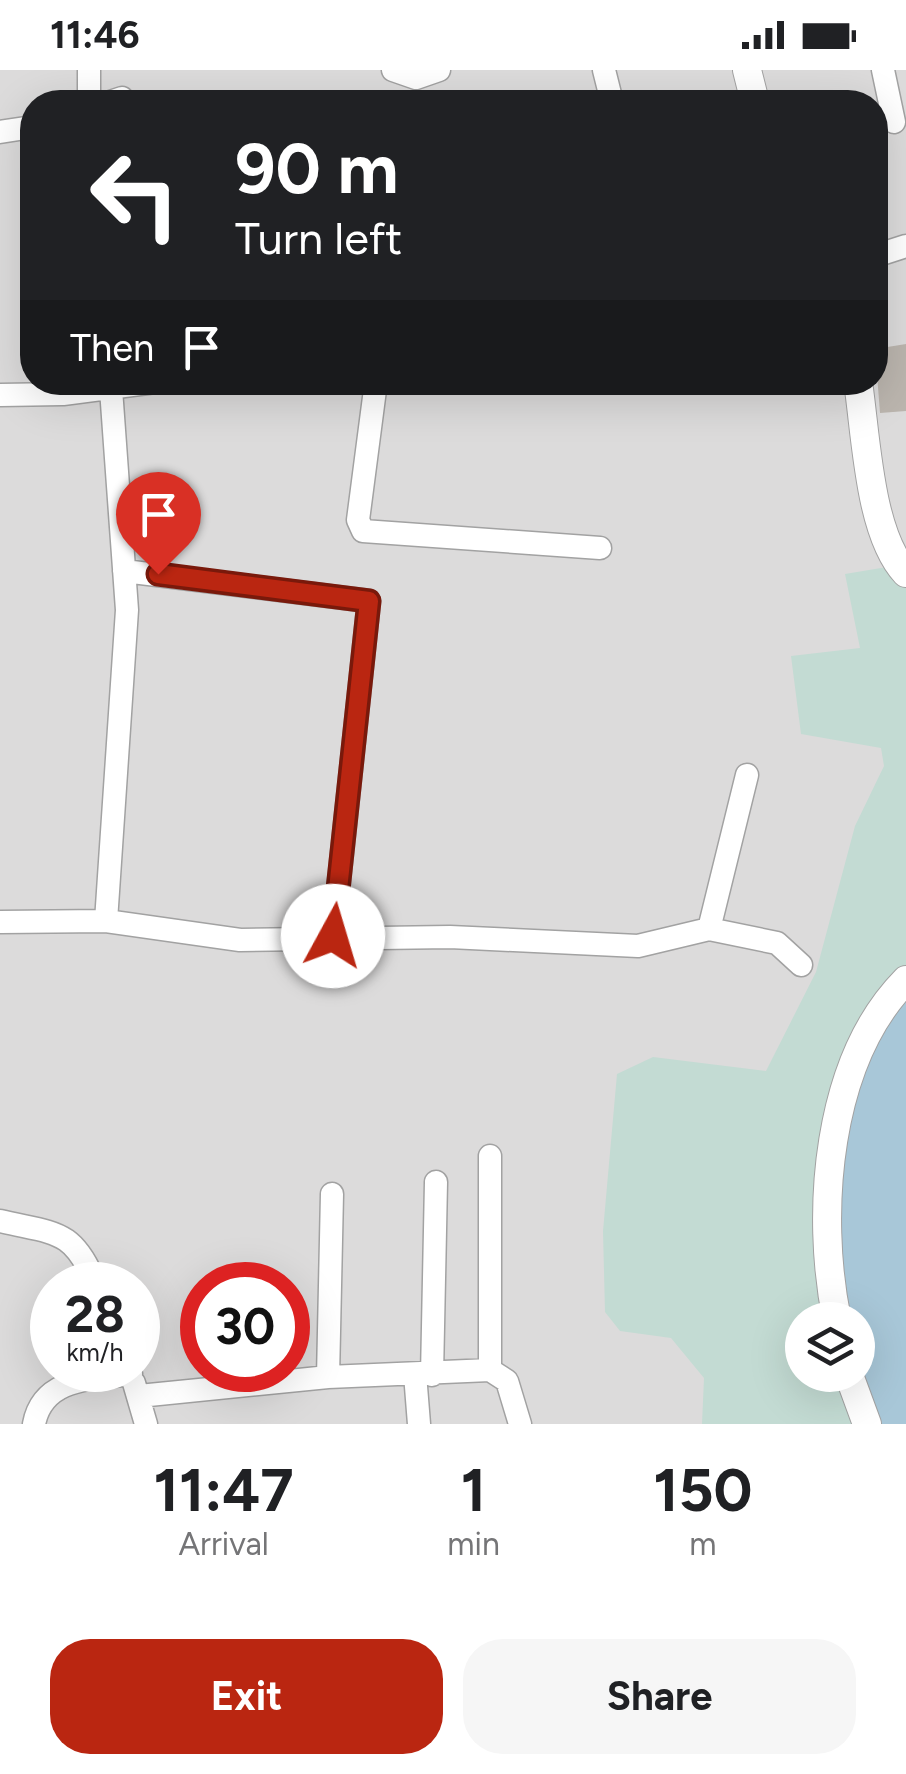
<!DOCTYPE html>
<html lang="en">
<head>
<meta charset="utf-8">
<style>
  :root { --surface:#fff; --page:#f6f6f6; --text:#202124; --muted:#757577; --accent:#ba2611 }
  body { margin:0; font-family:Figtree,sans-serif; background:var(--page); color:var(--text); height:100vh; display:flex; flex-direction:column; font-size:38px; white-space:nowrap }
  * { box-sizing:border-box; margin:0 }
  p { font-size:32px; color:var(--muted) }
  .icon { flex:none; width:55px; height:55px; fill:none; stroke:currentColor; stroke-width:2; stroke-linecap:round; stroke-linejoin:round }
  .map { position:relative; height:1354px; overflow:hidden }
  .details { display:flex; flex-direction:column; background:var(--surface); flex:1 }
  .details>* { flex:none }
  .top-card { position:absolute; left:20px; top:20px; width:868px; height:305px; border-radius:40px; box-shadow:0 10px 40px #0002; background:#202124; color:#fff; overflow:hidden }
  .buttons { position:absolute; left:785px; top:1232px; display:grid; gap:20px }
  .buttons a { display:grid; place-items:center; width:90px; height:90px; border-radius:50%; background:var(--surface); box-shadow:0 10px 40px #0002; font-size:50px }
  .speed { position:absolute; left:30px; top:1192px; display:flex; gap:20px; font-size:50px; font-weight:700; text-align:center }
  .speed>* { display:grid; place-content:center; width:130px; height:130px; border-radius:50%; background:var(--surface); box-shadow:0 10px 40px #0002; line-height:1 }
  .speed small { font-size:25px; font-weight:400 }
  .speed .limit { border:15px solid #d22; background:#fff; color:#111 }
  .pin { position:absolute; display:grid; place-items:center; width:85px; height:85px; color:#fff; margin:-102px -42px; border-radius:50% 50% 50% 0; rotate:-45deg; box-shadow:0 0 10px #0007 }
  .pin .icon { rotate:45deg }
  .me { position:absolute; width:110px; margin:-55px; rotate:6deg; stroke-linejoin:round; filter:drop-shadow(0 0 8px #0008) }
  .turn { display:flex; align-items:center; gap:35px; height:210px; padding:0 50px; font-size:45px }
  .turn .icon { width:130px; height:130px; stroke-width:2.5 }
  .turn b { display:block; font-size:70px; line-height:85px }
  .then { display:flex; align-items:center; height:95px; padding:0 50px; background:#0003; gap:20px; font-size:38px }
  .eta { display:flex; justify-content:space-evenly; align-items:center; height:170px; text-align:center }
  .eta b { font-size:60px; font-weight:700; line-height:70px }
  .cta { display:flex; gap:20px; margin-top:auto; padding:20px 50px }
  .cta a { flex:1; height:115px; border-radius:40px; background:var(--accent); color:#fff; font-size:40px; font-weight:700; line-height:115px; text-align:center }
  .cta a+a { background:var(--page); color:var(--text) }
  .status { display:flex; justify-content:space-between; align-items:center; height:70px; padding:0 50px; background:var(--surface); direction:ltr }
  .status svg { height:28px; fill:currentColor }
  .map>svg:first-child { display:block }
</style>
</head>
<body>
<div class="status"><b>11:46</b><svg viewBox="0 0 49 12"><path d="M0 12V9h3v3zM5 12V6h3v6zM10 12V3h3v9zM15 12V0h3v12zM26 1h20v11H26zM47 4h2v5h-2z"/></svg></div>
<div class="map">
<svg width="906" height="1354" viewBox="0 0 906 1354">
  <rect width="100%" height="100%" fill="#eeece4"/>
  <!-- residential -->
  <path fill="#dcdbdb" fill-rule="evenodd" d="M0,0H906V1354H0ZM32,32H875V312H32ZM52,1215H138V1300H52ZM202,1215H288V1300H202ZM802,1250H858V1305H802Z"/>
  <!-- wetland -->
  <path fill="#c3dbd3" d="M899,495L906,503V910L837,1250H802V1305H849L867,1354H702L704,1308L671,1268L620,1261L605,1242L603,1161L617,1004L653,987L766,1001L816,902L855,756L884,696L881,678L801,664L791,586L860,578L845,504Z"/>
  <!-- water -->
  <path fill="#a8c7d8" d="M906,910V1354H867L858,1305V1250H837L831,1219L855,981Z"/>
  <!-- building -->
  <path fill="#bbb5ae" d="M906,274V341L880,343L875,279Z"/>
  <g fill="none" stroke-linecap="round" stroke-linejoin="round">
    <defs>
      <path id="minor" d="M89,0V32
        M393,0L416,8L439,0
        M604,0L612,32
        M883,0L894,52
        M110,32L122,28L123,32
        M0,62L32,57
        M875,186L906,176
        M376,312L358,450L363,461L600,478
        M0,325L63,324L155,312
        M124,501L369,531L333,867
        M106,851L127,540L111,319
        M0,852L106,851L240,870L450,867L638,876L709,859L777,873L801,895
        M709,859L747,705
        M0,1151C55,1164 73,1158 96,1215
        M490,1300L507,1311L520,1354
        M415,1304L419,1354
        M432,1305L436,1112
        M328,1307L332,1124
        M134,1313L146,1354
        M139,1326L328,1307L490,1300V1086
        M34,1354C43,1307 92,1309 131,1304"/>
      <path id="tertiary" d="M747,0L755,32
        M858,312C866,365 869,464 906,503
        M837,1250C815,1143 826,991 906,910
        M849,1305L867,1354"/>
    </defs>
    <!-- minor casing -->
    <use href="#minor" stroke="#a2a2a2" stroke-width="25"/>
    <!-- tertiary casing -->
    <use href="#tertiary" stroke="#a2a2a2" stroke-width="30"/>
    <!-- minor -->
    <use href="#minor" stroke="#fff" stroke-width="22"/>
    <!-- tertiary -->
    <use href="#tertiary" stroke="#fff" stroke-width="28"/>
  </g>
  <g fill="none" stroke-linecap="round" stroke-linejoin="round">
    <defs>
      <path id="route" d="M158,504L369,531L333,866"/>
    </defs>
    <!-- route casing -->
    <use href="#route" stroke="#79190b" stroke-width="25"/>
    <!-- route -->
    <use href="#route" stroke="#ba2611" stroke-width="18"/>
  </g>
</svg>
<div class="buttons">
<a><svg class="icon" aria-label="layers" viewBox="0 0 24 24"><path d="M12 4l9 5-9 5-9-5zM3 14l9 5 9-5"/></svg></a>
</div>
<div class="speed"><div>28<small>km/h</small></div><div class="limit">30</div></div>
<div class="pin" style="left:158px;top:504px;background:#d93025"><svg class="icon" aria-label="arrive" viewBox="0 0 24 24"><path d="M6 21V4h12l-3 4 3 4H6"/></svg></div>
<svg class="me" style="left:333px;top:866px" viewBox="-20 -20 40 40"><circle r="19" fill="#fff"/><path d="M0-13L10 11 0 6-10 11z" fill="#ba2611"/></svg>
<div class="top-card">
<div class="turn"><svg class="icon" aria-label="left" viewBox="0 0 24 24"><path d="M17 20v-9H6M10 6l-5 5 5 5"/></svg><div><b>90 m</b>Turn left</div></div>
<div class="then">Then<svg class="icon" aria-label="arrive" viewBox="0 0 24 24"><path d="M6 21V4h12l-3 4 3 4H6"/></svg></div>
</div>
</div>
<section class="details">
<div class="eta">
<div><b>11:47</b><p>Arrival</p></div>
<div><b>1</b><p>min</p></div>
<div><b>150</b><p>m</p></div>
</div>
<div class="cta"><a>Exit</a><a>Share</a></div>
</section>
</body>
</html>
